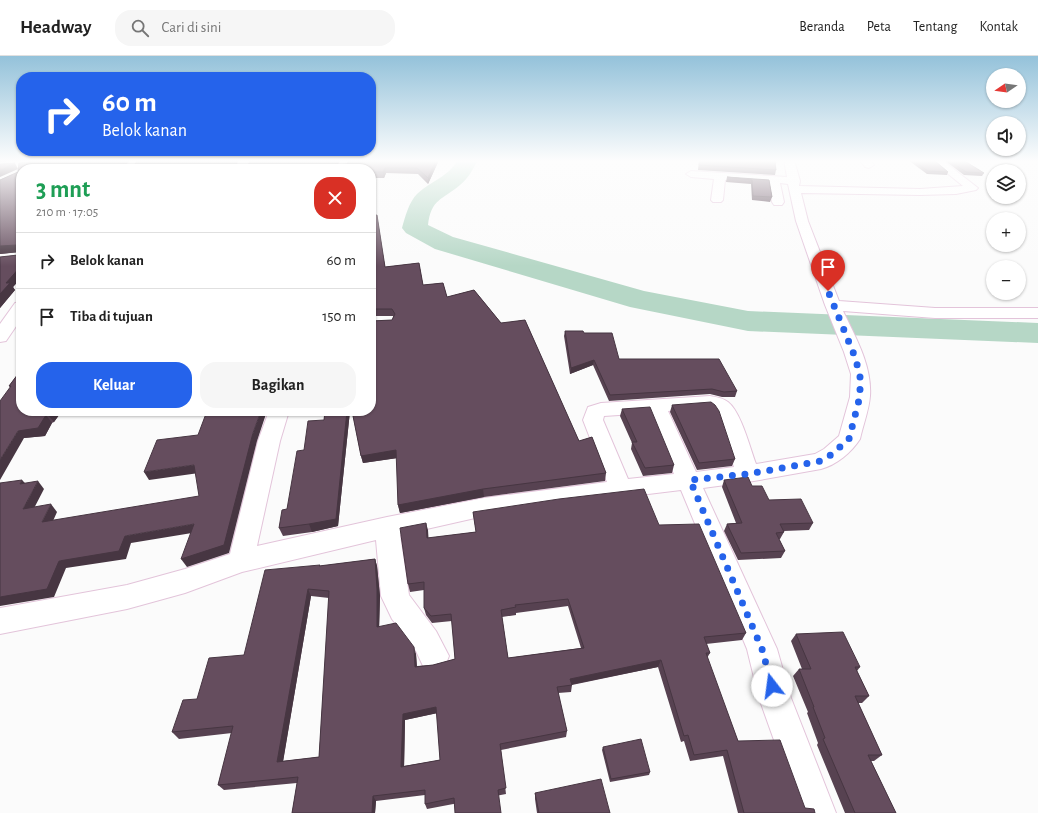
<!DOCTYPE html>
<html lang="id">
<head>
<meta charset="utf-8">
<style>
  :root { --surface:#fff; --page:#f6f6f6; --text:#222; --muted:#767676; --line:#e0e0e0; --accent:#2563eb }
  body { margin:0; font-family:"Alegreya Sans",sans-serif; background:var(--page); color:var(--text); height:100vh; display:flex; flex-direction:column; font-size:15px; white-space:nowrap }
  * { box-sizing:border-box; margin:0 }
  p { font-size:13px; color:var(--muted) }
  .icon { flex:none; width:22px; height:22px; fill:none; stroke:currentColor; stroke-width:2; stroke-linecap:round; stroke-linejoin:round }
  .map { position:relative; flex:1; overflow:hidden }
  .details { position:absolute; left:16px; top:108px; width:360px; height:252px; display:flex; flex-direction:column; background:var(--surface); border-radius:16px; box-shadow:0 1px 3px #0004 }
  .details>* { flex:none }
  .banner { position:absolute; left:16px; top:16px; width:360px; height:84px; border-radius:16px; box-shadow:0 1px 3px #0004; background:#2563eb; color:#fff; overflow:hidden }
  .needle { width:26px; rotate:257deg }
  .fabs { position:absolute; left:986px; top:12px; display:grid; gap:8px }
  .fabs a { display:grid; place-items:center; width:40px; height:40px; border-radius:50%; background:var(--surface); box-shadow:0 1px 3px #0004; font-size:20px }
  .pin { position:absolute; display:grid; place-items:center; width:34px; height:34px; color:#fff; margin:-41px -17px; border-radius:50% 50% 50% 0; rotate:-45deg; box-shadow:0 0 4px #0007 }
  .pin .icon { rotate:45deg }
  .me { position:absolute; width:44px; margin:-22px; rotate:345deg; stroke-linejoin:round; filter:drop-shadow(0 0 3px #0008) }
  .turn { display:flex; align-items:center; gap:14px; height:84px; padding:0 20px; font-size:18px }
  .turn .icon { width:52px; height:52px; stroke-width:2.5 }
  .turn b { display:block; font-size:28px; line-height:34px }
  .round { display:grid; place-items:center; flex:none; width:42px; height:42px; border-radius:16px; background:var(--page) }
  .overview { display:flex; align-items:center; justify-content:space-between; height:68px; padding:0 20px }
  h1 { font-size:24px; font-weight:700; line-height:30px; color:#1e9e55 }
  .button { display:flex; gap:8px; margin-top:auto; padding:8px 20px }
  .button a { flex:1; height:46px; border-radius:16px; background:var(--accent); color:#fff; font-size:16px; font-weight:700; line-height:46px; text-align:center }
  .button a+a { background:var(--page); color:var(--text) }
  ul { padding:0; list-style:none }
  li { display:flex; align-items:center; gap:12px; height:56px; padding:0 20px; border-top:1px solid var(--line) }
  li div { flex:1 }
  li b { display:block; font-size:15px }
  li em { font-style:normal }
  header { display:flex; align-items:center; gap:24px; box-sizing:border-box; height:56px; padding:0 20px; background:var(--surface); border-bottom:1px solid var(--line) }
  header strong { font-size:19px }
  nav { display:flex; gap:22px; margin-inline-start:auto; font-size:14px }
  .search { width:280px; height:36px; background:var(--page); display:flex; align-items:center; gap:10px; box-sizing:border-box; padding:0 14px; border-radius:16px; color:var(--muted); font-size:15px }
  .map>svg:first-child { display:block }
</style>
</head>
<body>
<header>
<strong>Headway</strong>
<div class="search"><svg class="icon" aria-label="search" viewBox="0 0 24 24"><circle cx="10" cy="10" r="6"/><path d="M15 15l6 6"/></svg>Cari di sini</div>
<nav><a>Beranda</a><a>Peta</a><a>Tentang</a><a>Kontak</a></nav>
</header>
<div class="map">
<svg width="1038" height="757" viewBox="0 0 1038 757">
  <rect width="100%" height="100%" fill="#fbfbfb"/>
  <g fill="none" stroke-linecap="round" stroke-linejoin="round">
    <!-- river -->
    <path fill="#b6d7c6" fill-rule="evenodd" d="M458,104H478C473,113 468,123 460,129C442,144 431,143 428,169L453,181L644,235L748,255L1038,267V287L748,275L630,251L435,193L406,177L402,172C405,161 409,146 417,138C431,125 448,121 458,104Z"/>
    <defs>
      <path id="minor" d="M36,104L40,105L41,107L40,109L0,113V107Z
        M239,104H249L248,106L252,109L250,113H240V112L237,109Z
        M341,104H351L347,113H337Z
        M784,104H794L800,125L799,130L920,133L963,130L931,104H942L978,132L976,134L956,138L920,139L801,137L808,165L839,245L935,252H1038V262H935L843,255C856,282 872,310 870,340C869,354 863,369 860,383C852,396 836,409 821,413L748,426L703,432L777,593L791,642L836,757H800L759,642L747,593L681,434L558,449L484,460L400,479L409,539L436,575L449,600L445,610L434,614L423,610L416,595L392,563L381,540L376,484L242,516L185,537L127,553L0,578V552L127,529L185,513L230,498L258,385L269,355H289L280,385L257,490L387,461L484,442L607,426L583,364L588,351L601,347L710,340C716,341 723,342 728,346C741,356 750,392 756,408L815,398L824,393L839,380L850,341L851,318L844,296L825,249L796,165L788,128L780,127L784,146L782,149H774L772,146L769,127L725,124L723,144L721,146H713L711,144L714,123L691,121L686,118L691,115L787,121ZM709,352L714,355L718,361L734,411L696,416L668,355ZM649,357L674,418L628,423L603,364L604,360Z
        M860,104H870L874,109L869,112L865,111Z"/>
      <path id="trunk" d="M132,104H143L136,113H124Z
        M21,246V263L6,285L0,286V268L15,247Z"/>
    </defs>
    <!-- minor casing -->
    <use href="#minor" stroke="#e3c4da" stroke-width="2"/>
    <!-- trunk casing -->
    <use href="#trunk" stroke="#e3c4da" stroke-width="2"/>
    <!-- minor -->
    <use href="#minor" fill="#fff" fill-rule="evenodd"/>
    <!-- trunk -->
    <use href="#trunk" fill="#fff" fill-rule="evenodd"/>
  </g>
  <!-- wall -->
  <path fill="#574251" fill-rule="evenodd" d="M38,104H130L126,109H134L138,104H238L237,107L238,109H248L250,106L249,104H340L338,108H347L349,104H439L428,128L418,118L386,117L384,122H374L372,160L377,159L385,211L419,207L423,229L443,227L447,241L474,234L501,267L525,264L579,385L592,381L606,417L605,425L484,441L400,457L398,449L397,402L363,407L361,400L352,355H371V265L392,264L393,261V260H371V113H21V222L13,231L15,234L0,252V201L18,199V196L0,198V124L18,116L19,107L37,105Z
    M699,104L776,107L775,110L776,114L775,119L698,114Z
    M908,104H934L948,116L947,119L927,118Z
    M944,104H963L984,117L982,120L964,119Z
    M727,121L769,124L772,141L770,146L752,144L751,128L726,126Z
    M565,275L584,277L619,303L737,335L735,341H722L710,338L609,345L593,309L570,318L564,280Z
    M21,314L62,355L54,366L52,367L45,380L24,382L10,331L9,330Z
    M672,349L735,403L732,410L697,414L670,356Z
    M622,353L674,409L672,417L643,420L631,393L632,387L620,360Z
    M325,355H350L338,470L312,476L283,480L279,472L287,453L304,394L324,364Z
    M724,424L752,430L769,444L813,467L809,474L784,475V476L780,483H779L785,495L781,502L738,504L724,475L727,468L736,467L722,431Z
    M473,456L659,469L746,577L742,584L706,588L710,597L707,602L738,685L805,752L815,757H738L723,700L690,705L684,685L681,686L658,611L572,629L571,636L558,637L567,675L566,681L501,694L506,738L427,753L425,748V739L376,745L375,757H292L297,727L224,734L218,729L232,677L179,683L172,676L197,643L244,599L320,509V510L375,503L377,510L380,540L379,570L416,598L417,610L433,609L455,603L452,565L432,567L426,559L424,552V534L410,536L408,528L426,467L428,482L476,476ZM311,540L329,542L319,701L283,705ZM568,550L581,592L508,602L502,561L516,559V557ZM437,657L440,704L404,710L405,664Z
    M796,578L860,611L857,615L869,640L862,647H858L882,699L874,705H871L896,757H845L817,689L818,687L807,657L808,656L793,620L799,613H802L791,585Z
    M603,691L650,716L649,719L610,726L602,694Z
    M535,737L610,757H537L535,743Z"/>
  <!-- shaded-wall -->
  <path fill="#473642" d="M0,104H21L0,106Z
    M123,104H130L122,113L120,107Z
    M234,104H238L236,110L234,105Z
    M337,104H340L336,113L335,109Z
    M436,104H439L428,128V122Z
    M15,107L18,113L0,121V114Z
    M385,112L386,117L384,122L383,116Z
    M373,116L374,122L372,166L371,148Z
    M17,189L21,196L0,198V190Z
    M21,210V222L13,231L15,234L0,252V238L6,227Z
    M594,304L593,309L570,318L571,312Z
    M51,355H62L54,366L48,359Z
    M261,355H267L257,385L229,497L187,511L181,503L253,377Z
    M347,355H350L338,470L312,476L309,468Z
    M46,359L52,367L45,380L24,382L0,424V404L18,375Z
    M396,394L398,402L363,407L361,400Z
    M194,409L199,417L149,424L144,416Z
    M22,424L29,431L20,428Z
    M38,425L44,433L30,460L23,453Z
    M483,433L484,441L400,457L398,449Z
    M51,448L57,456L49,474L42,466Z
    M426,467L428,474L429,490L427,482Z
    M194,468L198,476L131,487L126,503L66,512L54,541L0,550V541L59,505L125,480Z
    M375,503L377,510L380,540L379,578L377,571Z
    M308,533L311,540L282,712L277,706Z
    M414,591L416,598L417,618L415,611Z
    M661,604L658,611L569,629L570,623Z
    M436,651L438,657L405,664L404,716L401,711L403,658Z
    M373,740L376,745L375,757H372Z"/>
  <!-- building -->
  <path fill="#654d5e" stroke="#473642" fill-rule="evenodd" d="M38,104H123L120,107L121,109H134L138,104H234V105L238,109H248L251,104H337L335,109L347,108L349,104H436L428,122L417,112H385L383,116H373L371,148V113H21V210L6,227H10L0,238V201L18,199V190L17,189L0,190V124L18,116L19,107L37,105Z
    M700,104H775L776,107H775L776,114L699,109Z
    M913,104H934L948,116L928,115Z
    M949,104H963L984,117L966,116Z
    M15,107L0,114V108Z
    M727,121L769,124L772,141L753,140L752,124Z
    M377,159L385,211L419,207L423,229L443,227L447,241L474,234L501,267L525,264L579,385L592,381L606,417L483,433L398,449L396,394L361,400L352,355H371V265L392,264L395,258L392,253H371V160Z
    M565,275H583L584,277H612L619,303H719L737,335L724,336L712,333L610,339L594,304L571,312Z
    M21,314V355H51L48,359H46L38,372L18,375L0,404V345L11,330H9Z
    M711,346L715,349L719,355L735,403L699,407L672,349Z
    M650,351L674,409L645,412L632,386H637L622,353Z
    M207,355H261L253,377L224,489L181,503L194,468L125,480L119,495L59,505L47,533L0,541V427L22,424L20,428L38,425L23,453L51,448L42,466L199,440L194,409L144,416L157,384L198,379Z
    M325,355H347L336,463L309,468L279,472L282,454L287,453L297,395L304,394L308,365L324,364Z
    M748,421L752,430H762L769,444L801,443L813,467L780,468L784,476L776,477L785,495L741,497L727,468L742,467L724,424Z
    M644,433L659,469L699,468L746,577L704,581L710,597H706L738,685L780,684L805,752L814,753L815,757H744L727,694L694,699L688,679L684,680L661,604L570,623L572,629L557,631L567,675L500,688L506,732L498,734L501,757H455L454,742L425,748V734L373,740L372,757H292L298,721L218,729L233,670L172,676L183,644L197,643L209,602L244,599L265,514L320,509L319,510L375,503L377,533V571L396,567L414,591L415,611L433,609L455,603L451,558L431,560L424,552V526L408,528L400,472L426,467L427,482L476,476L473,456L559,443ZM308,533L329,535L319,701L277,706ZM568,543L584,592L508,602L501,554L516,551L515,549ZM436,651L440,704L401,711L403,658Z
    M843,576L860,611H855L869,640H855L882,699H868L896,757H855L823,683L825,682L813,651H814L799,613H811L796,578Z
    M641,683L650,716L611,723L603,691Z
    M601,723L610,757H539L535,737Z"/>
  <!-- sky -->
  <linearGradient id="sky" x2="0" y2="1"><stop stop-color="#94c2da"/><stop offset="0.5" stop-color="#fdfdfd"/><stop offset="1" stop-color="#fdfdfd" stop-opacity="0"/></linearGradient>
  <rect width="1038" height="210" fill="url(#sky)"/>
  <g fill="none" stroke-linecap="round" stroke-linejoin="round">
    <!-- route -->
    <path stroke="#2563eb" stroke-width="7" stroke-dasharray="0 12.6" d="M772,630L762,593L690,424L748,418L821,405L832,398L849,383L860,340V318L853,296L828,235"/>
  </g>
</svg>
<div class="fabs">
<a><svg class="needle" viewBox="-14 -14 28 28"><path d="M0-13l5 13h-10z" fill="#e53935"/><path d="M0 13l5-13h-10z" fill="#767676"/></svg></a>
<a><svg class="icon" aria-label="sound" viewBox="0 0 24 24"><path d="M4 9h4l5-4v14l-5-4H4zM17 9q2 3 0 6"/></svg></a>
<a><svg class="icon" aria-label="layers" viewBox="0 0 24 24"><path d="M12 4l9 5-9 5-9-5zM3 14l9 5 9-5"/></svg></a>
<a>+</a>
<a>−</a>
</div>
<div class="pin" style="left:828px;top:235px;background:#d93025"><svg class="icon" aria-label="arrive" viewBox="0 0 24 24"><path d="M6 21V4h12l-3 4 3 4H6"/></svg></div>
<svg class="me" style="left:772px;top:630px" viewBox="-20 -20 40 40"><circle r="19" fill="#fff"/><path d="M0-13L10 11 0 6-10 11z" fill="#2563eb"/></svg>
<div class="banner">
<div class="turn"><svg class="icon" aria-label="right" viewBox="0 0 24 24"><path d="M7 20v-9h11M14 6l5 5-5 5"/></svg><div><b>60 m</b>Belok kanan</div></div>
</div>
<section class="details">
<div class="overview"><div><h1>3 mnt</h1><p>210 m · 17:05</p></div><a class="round" style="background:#d93025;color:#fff"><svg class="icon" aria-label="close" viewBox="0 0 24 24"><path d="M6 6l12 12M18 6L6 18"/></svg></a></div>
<ul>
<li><svg class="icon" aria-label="right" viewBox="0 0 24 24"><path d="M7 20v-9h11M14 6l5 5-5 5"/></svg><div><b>Belok kanan</b></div><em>60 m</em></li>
<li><svg class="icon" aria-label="arrive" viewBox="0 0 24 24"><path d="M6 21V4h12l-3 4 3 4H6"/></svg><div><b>Tiba di tujuan</b></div><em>150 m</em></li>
</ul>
<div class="button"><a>Keluar</a><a>Bagikan</a></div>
</section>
</div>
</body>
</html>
